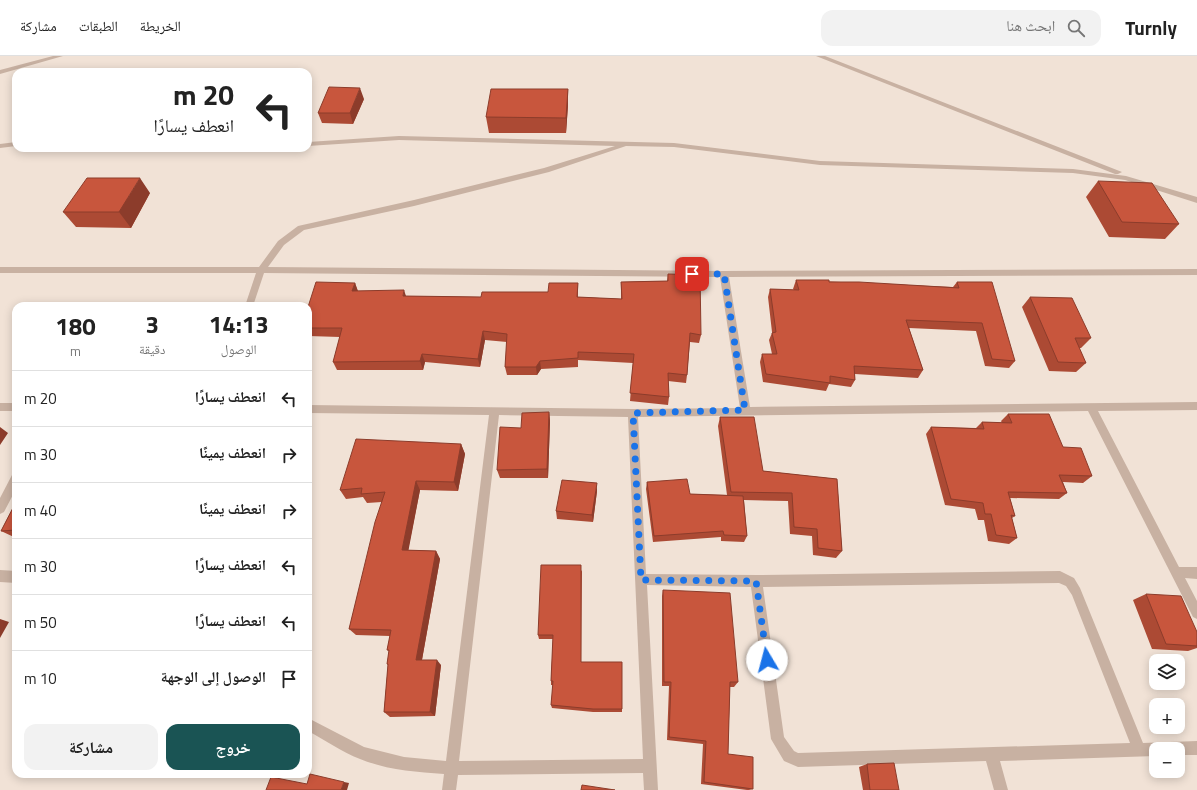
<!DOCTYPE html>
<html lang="ar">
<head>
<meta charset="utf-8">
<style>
  :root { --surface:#fff; --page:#f2f2f2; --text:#222; --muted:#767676; --line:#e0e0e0; --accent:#1a5454 }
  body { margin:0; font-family:"Titillium Web","Noto Naskh Arabic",sans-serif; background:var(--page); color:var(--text); direction:rtl; height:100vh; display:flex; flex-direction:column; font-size:15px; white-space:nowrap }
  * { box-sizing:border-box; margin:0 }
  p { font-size:13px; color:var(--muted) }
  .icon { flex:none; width:22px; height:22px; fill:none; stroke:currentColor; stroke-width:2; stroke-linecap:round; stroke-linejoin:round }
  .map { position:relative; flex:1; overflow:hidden; direction:ltr }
  .panel { position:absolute; left:12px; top:246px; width:300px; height:476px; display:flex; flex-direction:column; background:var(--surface); border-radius:12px; box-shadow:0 2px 10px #0003; direction:rtl }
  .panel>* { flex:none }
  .banner { position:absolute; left:12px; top:12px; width:300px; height:84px; border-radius:12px; box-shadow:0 2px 10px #0003; direction:rtl; background:#fff; color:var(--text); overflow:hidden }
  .tools { position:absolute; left:1149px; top:598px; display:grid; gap:8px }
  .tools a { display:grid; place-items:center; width:36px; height:36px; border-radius:8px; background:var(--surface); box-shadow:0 2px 10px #0003; font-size:20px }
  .pin { position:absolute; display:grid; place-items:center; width:34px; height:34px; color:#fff; margin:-17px; border-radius:8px; box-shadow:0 2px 6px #0006 }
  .me { position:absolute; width:44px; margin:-22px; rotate:352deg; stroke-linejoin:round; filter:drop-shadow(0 0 3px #0008) }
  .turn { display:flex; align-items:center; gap:14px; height:84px; padding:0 12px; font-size:18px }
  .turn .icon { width:52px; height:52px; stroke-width:2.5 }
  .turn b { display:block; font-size:28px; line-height:34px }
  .eta { display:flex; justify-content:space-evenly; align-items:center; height:68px; text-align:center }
  .eta b { font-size:24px; font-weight:700; line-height:28px }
  .primary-button { display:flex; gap:8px; margin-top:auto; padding:8px 12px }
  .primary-button a { flex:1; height:46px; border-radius:12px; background:var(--accent); color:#fff; font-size:16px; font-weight:700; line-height:46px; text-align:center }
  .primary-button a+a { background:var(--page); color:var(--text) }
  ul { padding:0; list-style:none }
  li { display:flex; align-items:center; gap:12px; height:56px; padding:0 12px; border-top:1px solid var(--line) }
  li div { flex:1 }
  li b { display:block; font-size:15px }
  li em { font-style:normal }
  header { display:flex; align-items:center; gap:24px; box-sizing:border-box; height:56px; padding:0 20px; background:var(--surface); border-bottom:1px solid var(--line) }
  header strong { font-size:19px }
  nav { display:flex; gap:22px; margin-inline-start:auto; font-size:14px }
  .search { width:280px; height:36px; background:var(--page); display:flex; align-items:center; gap:10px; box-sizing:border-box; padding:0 14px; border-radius:12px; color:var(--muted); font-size:15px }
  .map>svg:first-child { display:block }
</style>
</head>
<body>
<header>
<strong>Turnly</strong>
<div class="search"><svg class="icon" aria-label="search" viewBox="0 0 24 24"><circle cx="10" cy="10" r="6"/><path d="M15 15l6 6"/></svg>ابحث هنا</div>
<nav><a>الخريطة</a><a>الطبقات</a><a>مشاركة</a></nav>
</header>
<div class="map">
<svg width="1197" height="734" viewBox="0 0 1197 734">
  <rect width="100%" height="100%" fill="#f1e2d6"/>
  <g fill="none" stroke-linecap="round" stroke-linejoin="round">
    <!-- minor -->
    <path fill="#c8b1a2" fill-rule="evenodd" d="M53,0H63L0,18V14Z
      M816,0H825L1122,116L1118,118H1115Z
      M399,80L674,87L820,105L1073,113L1126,120L1197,141V147L1125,124L1073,117L820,109L674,91L626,90L549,116L414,150L304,174L284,189L268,211L724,215L1197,213V219L729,221L750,351L1197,346V354L1098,355L1179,511H1197V523L1185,522L1197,545V563L1193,561L1088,355L638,361L646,518L756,519L1060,515L1074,522L1080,532L1143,687L1197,685V699H1178V693H1156V700L1000,705L1008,734H994L986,705L798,711L784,705L771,683L751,531L647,529L658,734H644L643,717L458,719L456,734H442L444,718C415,716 387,714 360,703C342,696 325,684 308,675V662L364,691L404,701L446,705L489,359L308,357V349L633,353L740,352L720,221L264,217L253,250H245L256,217H0V211H259L278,185L298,170L414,144L544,112L615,90L399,84L308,90V86ZM499,359L628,361L643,703L459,705ZM1059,527L1066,530L1072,539L1130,687L798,697L794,695L784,681L763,531Z
      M16,86V90L0,92V88Z
      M0,347H16V355H0Z
      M16,417V433L4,456L0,458V442L12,419Z
      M0,514L16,515V527L0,526Z"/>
  </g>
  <!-- wall -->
  <path fill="#ac4a34" d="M568,33V49L566,77H489L486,61Z
    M364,43L353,68L322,67L318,57Z
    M1098,125L1179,168L1165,183L1109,181L1086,141Z
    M150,137L131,172L76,171L63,156Z
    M668,218L701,279L699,287L690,286L687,319L686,327L668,325L669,341L668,349L630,345L633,307L578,304V311L541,313L537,319H507L505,311L507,286L485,284L480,311L425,306L423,314H337L333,306L340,281L308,280V251L355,227L358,235L406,240L481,241L548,236L578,227V241L621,243V226L667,225Z
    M796,224L953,231L957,226L1015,305L1009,312L985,310L976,275L909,272L923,314L918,322L855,318V324L851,331L829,328L826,335L763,326L760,306L762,298H772L769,284L772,277V276L768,241L770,233L794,234L793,233Z
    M1030,241L1091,282L1081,292H1079L1086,307L1076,316L1049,315L1022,251Z
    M549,356L550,365L548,422H500L497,414L521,372Z
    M1008,358L1063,391L1092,420L1083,427L1063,426L1067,437L1059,443L1010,442L1015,460L1012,462L1017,482L1009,488L988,485L984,464H978L975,453L945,449L926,378L931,371L976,372L982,366L1002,367L1001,365Z
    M720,361L763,415L837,423L842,495L836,502L813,499L812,480L790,478L788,445L744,444L747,480L744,486L721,485V481L653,486L646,433L647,426L690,438L727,439L718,370Z
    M461,388L465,398L458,435L420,434L408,494L436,495L440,503L422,604L441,609L435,660L390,661L384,656L388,609L387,608L389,595L387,594L390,580L356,579L349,573L382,446L367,447L363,441L346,443L340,434Z
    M597,435L593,466L557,463L556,455Z
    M16,446V482L1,475Z
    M582,514L581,606L622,653V656H593L552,652L551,649L553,629H551V625L553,583H539L538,579Z
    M663,534L738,626L734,631H730L728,698L753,733L749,734H747L701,728L703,688L667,684L669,630H662V540Z
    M1146,538L1197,576V592L1188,595L1152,593L1133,544Z
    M867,708L899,734H863L859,711Z"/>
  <!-- shaded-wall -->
  <path fill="#8c3c2b" d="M360,32L364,43L353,68L350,57Z
    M568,33V49L566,77V62Z
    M140,122L150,137L131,172L119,156Z
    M355,227L358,236L352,235Z
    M404,234L407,243L403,240Z
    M483,275L485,284L480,311L478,303Z
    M422,298L425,306L423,314L420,305Z
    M540,305L541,313L537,319L536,311Z
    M549,356L550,365L548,422L547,413Z
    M0,371L8,377L0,389Z
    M461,388L465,398L458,435L454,426Z
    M416,425L420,434L407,502L402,494Z
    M597,427V435L593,466L592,459Z
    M436,495L440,503L421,609L416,604Z
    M0,563L9,566L0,582Z
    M437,604L441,609L435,660L430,656Z
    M344,726L349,727L347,734H341Z"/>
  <!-- building -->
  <path fill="#c8563d" stroke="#8c3c2b" d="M329,31L360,32L350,57H318Z
    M491,33H568L566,62L486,61Z
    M87,122H140L119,156H63Z
    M1098,125L1152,127L1179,168L1122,166Z
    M668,218L700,219L701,279L690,277L687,319L668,317L669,341L630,337L634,298L578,296V302L540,305L536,311H505L507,278L483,275L478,303L422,298L420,305L333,306L342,272H308V251L316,226L355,227L352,235L404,234L403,240L481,241L482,236H548L549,227H578L577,241L622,243L621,226L668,225Z
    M796,224H829V226H859L959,232L957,226H992L1015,305L992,303L982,267L906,264L923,314L854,310L855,324L830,320V327L766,318L762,298H777L772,277L776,276L770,233L799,234Z
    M1030,241L1072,242L1091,282H1075L1086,307L1058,306Z
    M549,356L547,413L497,414L500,371L521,372L522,357Z
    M1008,358H1049L1063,391L1081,392L1092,420L1059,419L1067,437L1008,436L1015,460L1011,459L1017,482L996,479L991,458H985L983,447L951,443L931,371L984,373L982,366L1012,367Z
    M720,361H754L763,415L837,423L842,495L818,492L817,473L794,471L792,437L731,436Z
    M356,383L461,388L454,426L416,425L402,494L436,495L416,604H437L430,656H384L388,608H387L389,594H387L391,574L349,573L375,466L385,436L361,438L362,432L340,434Z
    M687,423L690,438L743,440L747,480L724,479L723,475L654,480L647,426Z
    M562,424L597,427L592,459L556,455Z
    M16,446V474L1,475Z
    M541,509H581V606H622V653H593L551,649L553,625H551L553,579H538Z
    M663,534L730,537L738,626H730L728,698L753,701V733L704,726L706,685L669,681L671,626H664Z
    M1146,538L1181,540L1197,576V590L1166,588Z
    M894,707L899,734H870L867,708Z
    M310,718L344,726L341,734H266L271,721L307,728Z
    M582,729L615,734H581Z"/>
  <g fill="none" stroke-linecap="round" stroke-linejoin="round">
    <!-- route -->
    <path stroke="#1a73e8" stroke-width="7" stroke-dasharray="0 12.6" d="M692,218H724L745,354L633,357L641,524L756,525L767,604"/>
  </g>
</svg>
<div class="tools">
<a><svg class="icon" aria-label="layers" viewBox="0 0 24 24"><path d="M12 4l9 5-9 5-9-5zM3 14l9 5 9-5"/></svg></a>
<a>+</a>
<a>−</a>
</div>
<div class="pin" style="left:692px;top:218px;background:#d93025"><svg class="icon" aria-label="arrive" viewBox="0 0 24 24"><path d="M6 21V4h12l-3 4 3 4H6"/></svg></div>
<svg class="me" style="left:767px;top:604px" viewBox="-20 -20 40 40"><circle r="19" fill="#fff"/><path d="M0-13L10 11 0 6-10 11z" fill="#1a73e8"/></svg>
<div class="banner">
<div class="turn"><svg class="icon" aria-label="left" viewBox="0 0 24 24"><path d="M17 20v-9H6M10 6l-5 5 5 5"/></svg><div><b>20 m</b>انعطف يسارًا</div></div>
</div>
<section class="panel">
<div class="eta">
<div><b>14:13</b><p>الوصول</p></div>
<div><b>3</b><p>دقيقة</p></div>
<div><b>180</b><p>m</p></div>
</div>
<ul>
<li><svg class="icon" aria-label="left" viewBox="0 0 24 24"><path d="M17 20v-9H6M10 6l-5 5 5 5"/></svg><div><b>انعطف يسارًا</b></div><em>20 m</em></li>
<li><svg class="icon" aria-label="right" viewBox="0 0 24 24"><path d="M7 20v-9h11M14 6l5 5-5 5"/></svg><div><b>انعطف يمينًا</b></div><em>30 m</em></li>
<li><svg class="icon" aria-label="right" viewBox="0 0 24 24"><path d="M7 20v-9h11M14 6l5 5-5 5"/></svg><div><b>انعطف يمينًا</b></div><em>40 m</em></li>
<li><svg class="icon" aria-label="left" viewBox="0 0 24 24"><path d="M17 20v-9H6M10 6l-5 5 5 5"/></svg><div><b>انعطف يسارًا</b></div><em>30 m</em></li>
<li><svg class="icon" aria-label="left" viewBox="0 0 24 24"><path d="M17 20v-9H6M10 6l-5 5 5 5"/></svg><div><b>انعطف يسارًا</b></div><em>50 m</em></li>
<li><svg class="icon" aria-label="arrive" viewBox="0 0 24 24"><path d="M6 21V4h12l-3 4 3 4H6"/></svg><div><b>الوصول إلى الوجهة</b></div><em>10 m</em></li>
</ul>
<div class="primary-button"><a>خروج</a><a>مشاركة</a></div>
</section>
</div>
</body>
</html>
